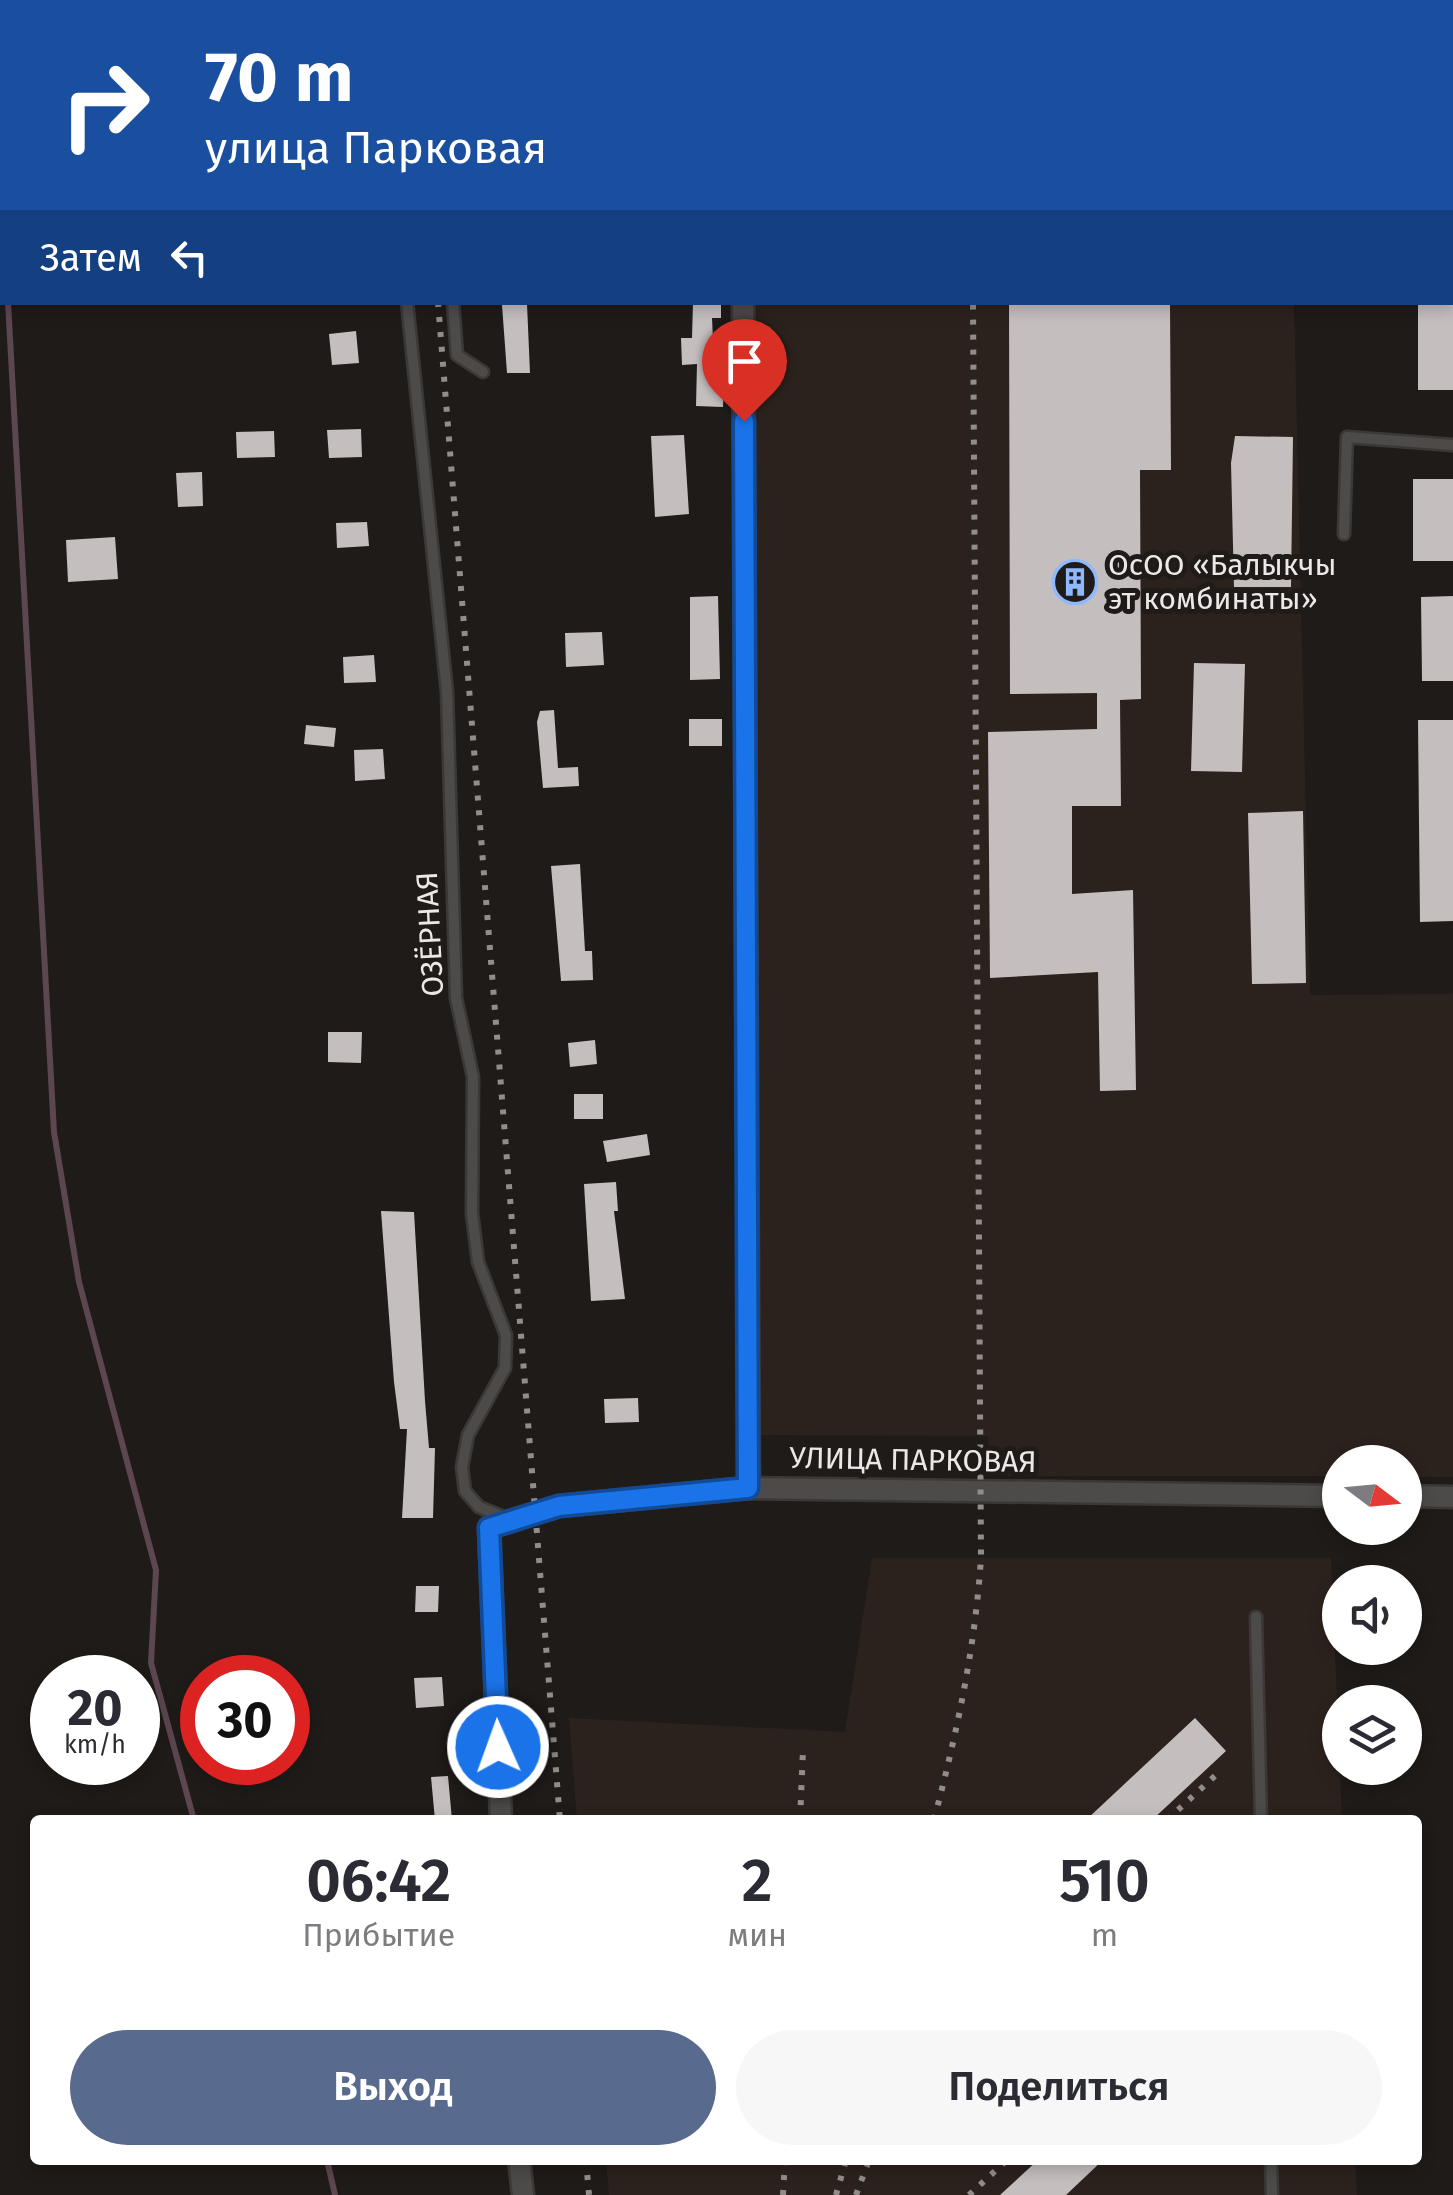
<!DOCTYPE html>
<html lang="ru">
<head>
<meta charset="utf-8">
<style>
  :root { --surface:#fff; --page:#f7f7f7; --text:#2b2b33; --muted:#7c7c81; --accent:#586a8e }
  body { margin:0; font-family:"Fira Sans",sans-serif; background:var(--page); color:var(--text); height:100vh; display:flex; flex-direction:column; font-size:38px; white-space:nowrap }
  * { box-sizing:border-box; margin:0 }
  p { font-size:32px; color:var(--muted) }
  .icon { flex:none; width:55px; height:55px; fill:none; stroke:currentColor; stroke-width:2; stroke-linecap:round; stroke-linejoin:round }
  .map { position:relative; flex:1; overflow:hidden }
  .panel { position:absolute; left:30px; top:1815px; width:1392px; height:350px; display:flex; flex-direction:column; background:var(--surface); border-radius:10px; box-shadow:0 5px 15px #0003 }
  .panel>* { flex:none }
  .banner { position:absolute; left:0px; top:0px; width:1455px; height:305px; box-shadow:0 5px 15px #0003; background:#1a4fa0; color:#fff; overflow:hidden }
  .needle { width:65px; rotate:106deg }
  .buttons { position:absolute; left:1322px; top:1445px; display:grid; gap:20px }
  .buttons a { display:grid; place-items:center; width:100px; height:100px; border-radius:50%; background:var(--surface); box-shadow:0 5px 15px #0003; font-size:50px }
  .speed { position:absolute; left:30px; top:1655px; display:flex; gap:20px; font-size:50px; font-weight:700; text-align:center }
  .speed>* { display:grid; place-content:center; width:130px; height:130px; border-radius:50%; background:var(--surface); box-shadow:0 5px 15px #0003; line-height:1 }
  .speed small { font-size:25px; font-weight:400 }
  .speed .limit { border:15px solid #d22; background:#fff; color:#111 }
  .pin { position:absolute; display:grid; place-items:center; width:85px; height:85px; color:#fff; margin:-102px -42px; border-radius:50% 50% 50% 0; rotate:-45deg; box-shadow:0 0 10px #0007 }
  .pin .icon { rotate:45deg }
  .me { position:absolute; width:110px; margin:-55px; rotate:358deg; stroke-linejoin:round; filter:drop-shadow(0 0 8px #0008) }
  .turn { display:flex; align-items:center; gap:35px; height:210px; padding:0 40px; font-size:45px }
  .turn .icon { width:130px; height:130px; stroke-width:2.5 }
  .turn b { display:block; font-size:70px; line-height:85px }
  .then { display:flex; align-items:center; height:95px; padding:0 40px; background:#0003; gap:20px; font-size:38px }
  .eta { display:flex; justify-content:space-evenly; align-items:center; height:170px; text-align:center }
  .eta b { font-size:60px; font-weight:600; line-height:70px }
  .action { display:flex; gap:20px; margin-top:auto; padding:20px 40px }
  .action a { flex:1; height:115px; border-radius:60px; background:var(--accent); color:#fff; font-size:40px; font-weight:600; line-height:115px; text-align:center }
  .action a+a { background:var(--page); color:var(--text) }
  .map>svg:first-child { display:block }
</style>
</head>
<body>
<div class="map">
<svg width="1453" height="2195" viewBox="0 0 1453 2195">
  <rect width="100%" height="100%" fill="#1f1b19"/>
  <!-- built -->
  <path fill="#2c221d" d="M751,0H1322V2H751Z
    M752,303H1294L1310,995L1453,994V1477H1405V1462H1340V1476H990L988,1436L755,1435Z
    M872,1558H1331L1342,1820H577L569,1718L845,1732Z
    M606,2160H1355L1357,2195H609Z"/>
  <g fill="none" stroke-linecap="round" stroke-linejoin="round">
    <!-- stream -->
    <path stroke="#5c4650" stroke-width="6" d="M0,156L2,202
      M8,302L54,1132L79,1282L156,1570L151,1663L194,1820
      M327,2160L335,2195"/>
  </g>
  <!-- building -->
  <path fill="#c5bebe" d="M693,302H721V318H712L715,381H724L723,407L696,406L697,364L682,365L681,338H692Z
    M1009,302H1170L1171,470H1140L1141,699L1120,700L1121,806H1072V894L1133,890L1136,1090L1100,1091L1098,972L990,978L988,732L1097,729V693L1010,694Z
    M1418,302H1453V390H1418Z
    M527,304L530,373H507L502,305Z
    M356,331L359,363L332,365L329,334Z
    M361,429L362,457L329,458L327,430Z
    M274,431L275,457L237,458L236,432Z
    M684,435L689,514L655,517L651,436Z
    M1235,436L1293,437L1291,587H1234L1231,463Z
    M202,472L203,506L178,507L176,473Z
    M1413,479H1453V561H1413Z
    M367,522L369,546L337,548L336,523Z
    M115,537L118,579L68,582L66,540Z
    M718,596L720,679L690,680V597Z
    M1453,596V681H1422L1421,597Z
    M602,632L604,665L566,667L565,633Z
    M374,655L376,682L344,683L343,657Z
    M1194,663L1245,664L1242,772L1191,771Z
    M554,710L558,768L578,767L579,786L543,788L537,722L540,711Z
    M689,719H722V746H689Z
    M1418,720H1453V921L1420,922Z
    M306,725L336,728L334,747L304,744Z
    M383,749L385,779L355,781L354,750Z
    M1303,811L1306,983L1252,984L1248,813Z
    M580,864L585,951H592L593,980L561,981L551,866Z
    M328,1032H362L361,1063L328,1062Z
    M595,1040L597,1064L570,1067L568,1043Z
    M574,1094H603V1119H574Z
    M647,1134L650,1155L607,1162L603,1141Z
    M616,1182L618,1211H614L625,1299L591,1301L584,1184Z
    M381,1211L414,1212L425,1401L429,1448H435L433,1518H402L407,1429H400L394,1382Z
    M638,1398L639,1422L605,1423L604,1399Z
    M416,1586H439L438,1612H415Z
    M442,1677L444,1706L416,1708L414,1678Z
    M1195,1718L1226,1751L1152,1820H1086Z
    M448,1776L452,1820H435L431,1777Z
    M1038,2160H1103L1066,2195H1000Z"/>
  <g fill="none" stroke-linecap="round" stroke-linejoin="round">
    <defs>
      <path id="lane" d="M384,0L385,2
        M429,0V2
        M407,302L447,692L456,998L473,1077L472,1213L478,1262L506,1335L505,1368L468,1435L462,1467L465,1491L479,1507L506,1518
        M453,302L457,355L483,372
        M1344,534L1347,437L1453,445
        M1256,1617L1261,1820
        M1271,2160L1272,2195"/>
      <path id="street" d="M741,0V2
        M743,302L749,1488
        M1405,1496L1453,1497
        M501,1820L489,1527L559,1506L749,1488L1340,1496
        M519,2160L523,2195"/>
    </defs>
    <!-- lane casing -->
    <use href="#lane" stroke="#3c3836" stroke-width="15"/>
    <!-- street casing -->
    <use href="#street" stroke="#3c3836" stroke-width="25"/>
    <!-- lane -->
    <use href="#lane" stroke="#4d4b4a" stroke-width="10"/>
    <!-- street -->
    <use href="#street" stroke="#4d4b4a" stroke-width="20"/>
    <!-- rail -->
    <path stroke="#918d8b" stroke-width="6" stroke-dasharray="5 10" stroke-linecap="butt" d="M414,0V2
      M971,0V2
      M438,302L560,1820
      M800,1820L803,1750
      M934,1820C957,1732 975,1649 981,1558L973,302
      M1167,1820L1217,1774
      M586,2160L589,2195
      M783,2195L785,2160
      M836,2195L846,2160
      M856,2195L869,2160
      M969,2195L1007,2160"/>
  </g>
  <g fill="none" stroke-linecap="round" stroke-linejoin="round">
    <defs>
      <path id="route" d="M498,1747L489,1528L559,1506L748,1488L744,421"/>
    </defs>
    <!-- route casing -->
    <use href="#route" stroke="#114b97" stroke-width="25"/>
    <!-- route -->
    <use href="#route" stroke="#1a73e8" stroke-width="18"/>
  </g>
  <!-- icons -->
  <defs>
    <symbol id="building-ring" viewBox="-11 -11 22 22"><circle r="9.5" fill="#1f1b19" stroke="#8fb8fd" stroke-width="1.5"/><path d="M-4-6H4V6H1V3H-1V6H-4ZM-2.5-4.3h1.7v1.8h-1.7ZM.8-4.3h1.7v1.8H.8ZM-2.5-1h1.7V.8h-1.7ZM.8-1h1.7V.8H.8Z" fill="#8fb8fd"/></symbol>
  </defs>
  <g fill-rule="evenodd">
    <use href="#building-ring" x="1050" y="557" width="50" height="50"/>
  </g>
  <g text-anchor="middle" dominant-baseline="central" stroke-width="10" stroke-linejoin="round" paint-order="stroke">
    <!-- poi labels -->
    <g font-size="30" fill="#ece8e7" stroke="#1f1b19" text-anchor="start">
      <text x="1108" y="565">ОсОО «Балыкчы<tspan x="1108" dy="34">эт комбинаты»</tspan></text>
    </g>
    <!-- street labels -->
    <g font-size="30" fill="#ece8e7" stroke="#1f1b19">
      <text transform="translate(430 934) rotate(-93)">ОЗЁРНАЯ</text>
      <text transform="translate(913 1460) rotate(1)">УЛИЦА ПАРКОВАЯ</text>
    </g>
  </g>
</svg>
<div class="buttons">
<a><svg class="needle" viewBox="-14 -14 28 28"><path d="M0-13l5 13h-10z" fill="#e53935"/><path d="M0 13l5-13h-10z" fill="#7c7c81"/></svg></a>
<a><svg class="icon" aria-label="sound" viewBox="0 0 24 24"><path d="M4 9h4l5-4v14l-5-4H4zM17 9q2 3 0 6"/></svg></a>
<a><svg class="icon" aria-label="layers" viewBox="0 0 24 24"><path d="M12 4l9 5-9 5-9-5zM3 14l9 5 9-5"/></svg></a>
</div>
<div class="speed"><div>20<small>km/h</small></div><div class="limit">30</div></div>
<div class="pin" style="left:744px;top:421px;background:#d93025"><svg class="icon" aria-label="arrive" viewBox="0 0 24 24"><path d="M6 21V4h12l-3 4 3 4H6"/></svg></div>
<svg class="me" style="left:498px;top:1747px" viewBox="-20 -20 40 40"><circle r="17" fill="#1a73e8" stroke="#fff" stroke-width="3"/><path d="M0-11L8 9 0 5-8 9z" fill="#fff"/></svg>
<div class="banner">
<div class="turn"><svg class="icon" aria-label="right" viewBox="0 0 24 24"><path d="M7 20v-9h11M14 6l5 5-5 5"/></svg><div><b>70 m</b>улица Парковая</div></div>
<div class="then">Затем<svg class="icon" aria-label="left" viewBox="0 0 24 24"><path d="M17 20v-9H6M10 6l-5 5 5 5"/></svg></div>
</div>
<section class="panel">
<div class="eta">
<div><b>06:42</b><p>Прибытие</p></div>
<div><b>2</b><p>мин</p></div>
<div><b>510</b><p>m</p></div>
</div>
<div class="action"><a>Выход</a><a>Поделиться</a></div>
</section>
</div>
</body>
</html>
